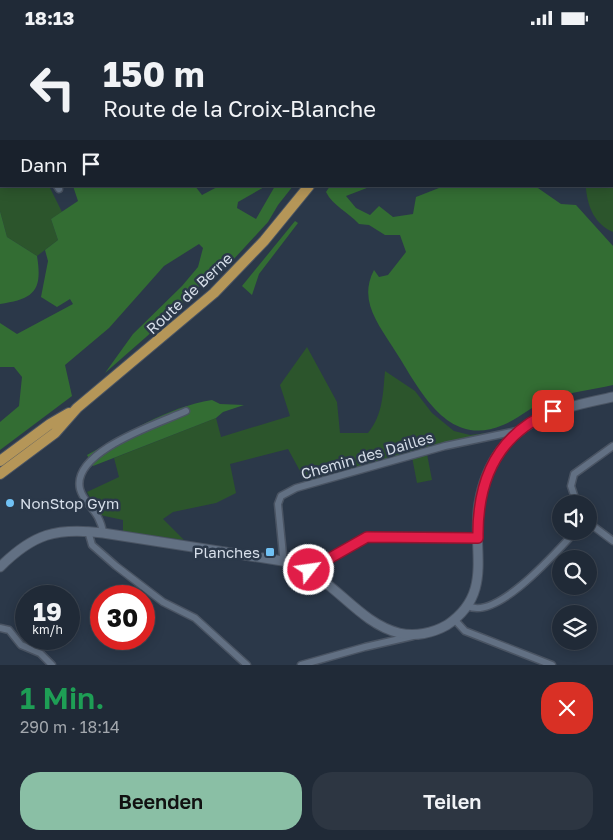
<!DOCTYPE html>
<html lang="de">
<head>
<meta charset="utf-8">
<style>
  :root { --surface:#202a37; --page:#2d3642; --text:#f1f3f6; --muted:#a2a7ad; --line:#3d4652; --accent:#8abfa5 }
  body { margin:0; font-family:"Golos Text",sans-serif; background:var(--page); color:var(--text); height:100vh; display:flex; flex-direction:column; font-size:19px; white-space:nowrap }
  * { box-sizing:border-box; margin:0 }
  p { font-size:16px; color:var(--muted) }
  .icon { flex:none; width:28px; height:28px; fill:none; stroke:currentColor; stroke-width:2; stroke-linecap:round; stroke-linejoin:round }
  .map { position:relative; height:630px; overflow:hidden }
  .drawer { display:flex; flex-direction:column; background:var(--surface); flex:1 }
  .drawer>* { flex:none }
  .banner { position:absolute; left:0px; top:0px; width:614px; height:152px; box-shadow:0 2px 12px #0003,0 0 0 1px var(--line); background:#202a37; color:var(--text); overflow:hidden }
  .buttons { position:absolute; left:552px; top:460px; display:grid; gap:10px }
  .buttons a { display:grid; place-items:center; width:45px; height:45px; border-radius:50%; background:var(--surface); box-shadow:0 2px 12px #0003,0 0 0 1px var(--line); font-size:25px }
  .speed { position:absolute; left:15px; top:550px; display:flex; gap:10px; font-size:25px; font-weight:700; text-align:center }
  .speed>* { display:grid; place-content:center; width:65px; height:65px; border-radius:50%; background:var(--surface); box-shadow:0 2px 12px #0003,0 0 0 1px var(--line); line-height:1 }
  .speed small { font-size:12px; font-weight:400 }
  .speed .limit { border:8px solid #d22; background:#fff; color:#111 }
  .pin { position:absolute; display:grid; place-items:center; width:42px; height:42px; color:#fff; margin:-21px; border-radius:10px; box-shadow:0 2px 8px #0006 }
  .me { position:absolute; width:55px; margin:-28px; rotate:60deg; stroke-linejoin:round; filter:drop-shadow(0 0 4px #0008) }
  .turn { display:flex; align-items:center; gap:18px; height:105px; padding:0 20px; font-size:22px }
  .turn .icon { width:65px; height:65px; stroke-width:2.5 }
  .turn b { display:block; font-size:35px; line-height:42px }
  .then { display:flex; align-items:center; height:48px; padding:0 20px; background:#0003; gap:10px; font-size:19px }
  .round { display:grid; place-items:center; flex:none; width:52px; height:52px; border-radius:20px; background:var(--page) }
  .summary { display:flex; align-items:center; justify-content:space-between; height:85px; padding:0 20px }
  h1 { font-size:30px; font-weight:600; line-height:38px; color:#1e9e55 }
  .action { display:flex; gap:10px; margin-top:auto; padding:10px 20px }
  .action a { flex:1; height:58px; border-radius:20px; background:var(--accent); color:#111; font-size:20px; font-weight:600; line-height:58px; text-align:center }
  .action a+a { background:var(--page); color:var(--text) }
  .status { display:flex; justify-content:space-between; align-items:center; height:35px; padding:0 25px; background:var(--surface); direction:ltr }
  .status svg { height:14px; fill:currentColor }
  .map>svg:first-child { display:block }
</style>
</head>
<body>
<div class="status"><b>18:13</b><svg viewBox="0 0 49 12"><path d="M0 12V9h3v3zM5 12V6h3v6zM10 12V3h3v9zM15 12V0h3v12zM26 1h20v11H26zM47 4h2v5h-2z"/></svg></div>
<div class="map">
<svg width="613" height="630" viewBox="0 0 613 630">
  <rect width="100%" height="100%" fill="#2b3849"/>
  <!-- green -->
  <path fill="#2c552c" d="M0,80L1,151H49L62,177L51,184L58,205L37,221L7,202L0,176Z
    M613,96V197C595,189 588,173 586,154V151H612Z
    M307,312L337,367L340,398H368C383,380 383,358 385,336L415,356L432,378L454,396L470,400L504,396L470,404L466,403V405L306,447L288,414L230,429L236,458L216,468L173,477L163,484L184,505L123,496V485L100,480L87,457L119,442L114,423L216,383L221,402L290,381L280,350Z
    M427,419L432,445L417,448L412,422Z"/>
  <!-- forest -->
  <path fill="#336d33" d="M73,151H195L202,160L219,151H266L238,167L237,173L256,184L275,151H293L278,170L268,187L221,238L195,254L178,274L105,338L133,299L182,251L198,232L203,213L199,209L164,231L109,293L65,330L72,361L0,415V387L19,371L22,342L14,332H0V288L17,299L73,269L70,264L57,272L41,262L48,226L45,215L58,205L51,184L78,166Z
    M330,151H372L346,161L356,173L370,180L379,171L393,182L413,179L416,162L444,151H535L561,169L576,170L613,211V350C592,355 570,357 550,364C532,370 519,384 503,390C445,415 418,350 392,311C376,286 359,264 374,235L379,242L388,240L406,217L400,200H385L369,190L359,189C348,177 333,171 326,157Z
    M0,176L7,202L37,221C43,257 33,264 0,269Z
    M295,186L298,188L259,239L252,260L242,251Z
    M212,365L220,369L244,370L223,377L216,383L93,431L87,420C126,399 167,372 212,365Z"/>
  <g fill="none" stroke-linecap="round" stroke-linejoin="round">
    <defs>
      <path id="street" d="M105,0L106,1
        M0,68L1,71
        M57,151L59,154
        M577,469L571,451L574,439L613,411
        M589,488L613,506
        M88,496L92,510L116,531L163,567L195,583L247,630
        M103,498C100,475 84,470 80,454C71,416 160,388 186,376
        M283,520L278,469L281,461L296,453L445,411L521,395
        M309,535L364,503L371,502L478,503
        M468,571C497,586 557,516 576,496
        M454,584L465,596L552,630
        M0,593L9,595L21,610L40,618L52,630
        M301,630L365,612L413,601"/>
      <path id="secondary" d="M0,532C33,499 56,492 103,498L289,527C333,541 356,587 399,598C415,602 433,598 447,590C495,558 471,515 479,468C482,450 489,431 500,416C528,378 570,371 613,362"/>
      <path id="primary" d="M425,1L426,0
        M0,426L50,389L69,378
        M0,439L55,398L77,373L214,258L264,206L309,151"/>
    </defs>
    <!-- street casing -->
    <use href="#street" stroke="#4a5463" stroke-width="9"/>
    <!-- secondary casing -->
    <use href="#secondary" stroke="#4a5463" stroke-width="11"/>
    <!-- primary casing -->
    <use href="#primary" stroke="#4a5463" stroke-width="12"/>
    <!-- street -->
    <use href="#street" stroke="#627083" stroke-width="6"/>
    <!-- secondary -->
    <use href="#secondary" stroke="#627083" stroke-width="9"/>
    <!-- primary -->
    <use href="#primary" stroke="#b59658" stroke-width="10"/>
  </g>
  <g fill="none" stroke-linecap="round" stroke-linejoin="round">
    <defs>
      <path id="route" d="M309,535L367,502L478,503C477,445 497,399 553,376"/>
    </defs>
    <!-- route casing -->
    <use href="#route" stroke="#92132f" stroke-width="12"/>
    <!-- route -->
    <use href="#route" stroke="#e11d48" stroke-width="9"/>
  </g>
  <!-- markers -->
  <g fill="#70c1f4" stroke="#2b3849" stroke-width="2">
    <circle cx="10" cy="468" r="5"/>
    <rect x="265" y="512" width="10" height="10" rx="2.5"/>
  </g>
  <g text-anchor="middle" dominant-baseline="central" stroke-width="5" stroke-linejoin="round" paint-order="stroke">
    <!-- street labels -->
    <g font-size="15" fill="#d6dee9" stroke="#2b3849">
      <text transform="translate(189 258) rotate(-43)">Route de Berne</text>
      <text transform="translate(367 420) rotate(-16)">Chemin des Dailles</text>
    </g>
    <!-- poi labels -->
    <g font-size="15" fill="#d6dee9" stroke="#2b3849" text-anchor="start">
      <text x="20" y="468">NonStop Gym</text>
      <text x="260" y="517" text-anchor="end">Planches</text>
    </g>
  </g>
</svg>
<div class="buttons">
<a><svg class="icon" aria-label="sound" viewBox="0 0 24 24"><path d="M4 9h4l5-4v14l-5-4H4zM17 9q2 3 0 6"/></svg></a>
<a><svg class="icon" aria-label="search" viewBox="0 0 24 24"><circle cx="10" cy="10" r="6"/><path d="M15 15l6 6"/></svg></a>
<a><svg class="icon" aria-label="layers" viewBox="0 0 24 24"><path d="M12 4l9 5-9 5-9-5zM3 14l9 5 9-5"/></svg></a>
</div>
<div class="speed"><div>19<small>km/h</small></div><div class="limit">30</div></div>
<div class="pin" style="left:553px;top:376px;background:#d93025"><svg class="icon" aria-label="arrive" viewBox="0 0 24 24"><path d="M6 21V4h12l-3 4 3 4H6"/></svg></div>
<svg class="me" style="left:309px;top:535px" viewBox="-20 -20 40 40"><circle r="17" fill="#e11d48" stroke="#fff" stroke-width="3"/><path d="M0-11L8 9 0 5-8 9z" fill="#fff"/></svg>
<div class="banner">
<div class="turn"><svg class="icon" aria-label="left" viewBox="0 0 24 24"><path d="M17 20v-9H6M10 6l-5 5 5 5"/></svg><div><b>150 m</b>Route de la Croix-Blanche</div></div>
<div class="then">Dann<svg class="icon" aria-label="arrive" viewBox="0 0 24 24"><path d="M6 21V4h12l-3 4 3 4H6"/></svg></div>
</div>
</div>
<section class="drawer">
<div class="summary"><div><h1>1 Min.</h1><p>290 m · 18:14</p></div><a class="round" style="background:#d93025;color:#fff"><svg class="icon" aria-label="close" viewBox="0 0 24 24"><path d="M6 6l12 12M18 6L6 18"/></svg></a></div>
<div class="action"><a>Beenden</a><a>Teilen</a></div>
</section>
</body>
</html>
